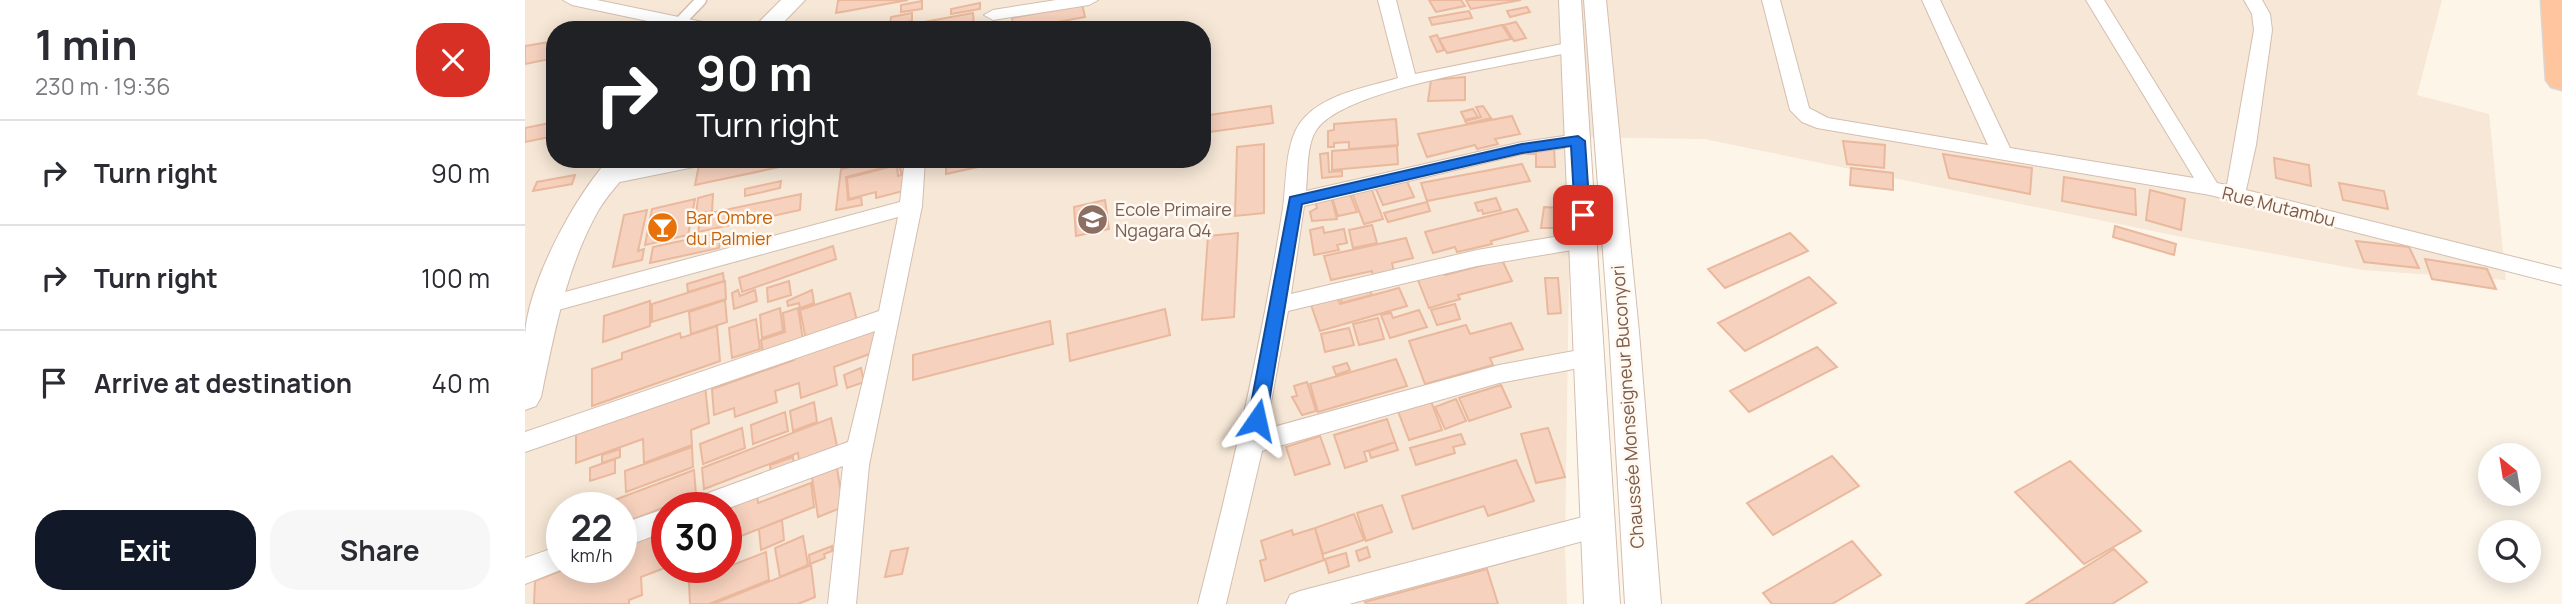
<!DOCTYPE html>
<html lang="en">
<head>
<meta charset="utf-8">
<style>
  :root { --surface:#fff; --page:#f7f7f7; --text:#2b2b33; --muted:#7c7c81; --line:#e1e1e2; --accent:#111827 }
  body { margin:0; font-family:Manrope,sans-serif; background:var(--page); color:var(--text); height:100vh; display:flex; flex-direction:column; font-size:26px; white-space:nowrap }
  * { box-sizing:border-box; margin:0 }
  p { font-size:23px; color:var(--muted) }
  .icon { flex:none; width:38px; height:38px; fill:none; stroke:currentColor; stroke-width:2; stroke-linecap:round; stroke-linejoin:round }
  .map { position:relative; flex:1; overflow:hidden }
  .drawer { display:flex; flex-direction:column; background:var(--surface); width:525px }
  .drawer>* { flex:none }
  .hud { position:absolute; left:21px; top:21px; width:665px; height:147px; border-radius:28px; box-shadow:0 4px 18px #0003; background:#202124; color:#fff; overflow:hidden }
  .needle { width:46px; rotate:330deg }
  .buttons { position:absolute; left:1953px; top:443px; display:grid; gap:14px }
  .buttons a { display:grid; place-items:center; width:63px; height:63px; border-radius:50%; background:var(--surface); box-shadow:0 4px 18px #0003; font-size:35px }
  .speed { position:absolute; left:21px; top:492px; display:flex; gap:14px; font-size:35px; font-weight:700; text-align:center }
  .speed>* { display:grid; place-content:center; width:91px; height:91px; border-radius:50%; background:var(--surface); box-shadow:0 4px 18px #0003; line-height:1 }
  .speed small { font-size:18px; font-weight:400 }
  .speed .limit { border:10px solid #d22; background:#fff; color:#111 }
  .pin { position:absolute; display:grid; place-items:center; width:60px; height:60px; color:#fff; margin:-30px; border-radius:14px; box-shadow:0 4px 10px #0006 }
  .me { position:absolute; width:77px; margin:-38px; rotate:11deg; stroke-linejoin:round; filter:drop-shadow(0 0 5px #0008) }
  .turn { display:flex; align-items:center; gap:24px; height:147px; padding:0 35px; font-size:32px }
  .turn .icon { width:91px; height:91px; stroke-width:2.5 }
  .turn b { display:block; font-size:49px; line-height:60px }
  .round { display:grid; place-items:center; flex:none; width:74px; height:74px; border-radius:28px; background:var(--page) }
  .summary { display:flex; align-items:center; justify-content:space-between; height:119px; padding:0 35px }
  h1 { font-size:42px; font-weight:700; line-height:52px }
  .cta { display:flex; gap:14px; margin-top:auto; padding:14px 35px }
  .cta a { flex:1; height:80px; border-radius:28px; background:var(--accent); color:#fff; font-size:28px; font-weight:700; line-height:80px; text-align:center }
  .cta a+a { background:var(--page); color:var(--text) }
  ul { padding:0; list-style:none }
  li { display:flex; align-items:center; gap:21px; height:105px; padding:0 35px; border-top:2px solid var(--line) }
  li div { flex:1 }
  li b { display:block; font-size:26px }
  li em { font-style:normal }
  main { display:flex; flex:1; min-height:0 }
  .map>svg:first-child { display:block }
</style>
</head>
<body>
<main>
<section class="drawer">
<div class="summary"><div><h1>1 min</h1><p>230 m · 19:36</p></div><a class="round" style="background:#d93025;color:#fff"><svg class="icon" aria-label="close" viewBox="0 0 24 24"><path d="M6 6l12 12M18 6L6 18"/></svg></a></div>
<ul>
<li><svg class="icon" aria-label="right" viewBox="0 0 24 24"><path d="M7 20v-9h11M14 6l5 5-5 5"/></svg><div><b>Turn right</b></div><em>90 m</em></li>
<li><svg class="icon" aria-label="right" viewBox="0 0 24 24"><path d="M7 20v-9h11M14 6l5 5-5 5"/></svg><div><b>Turn right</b></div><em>100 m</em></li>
<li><svg class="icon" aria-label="arrive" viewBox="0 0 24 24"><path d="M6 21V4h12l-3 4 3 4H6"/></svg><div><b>Arrive at destination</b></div><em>40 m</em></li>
</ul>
<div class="cta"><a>Exit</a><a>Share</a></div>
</section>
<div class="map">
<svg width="2037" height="604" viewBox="0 0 2037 604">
  <rect width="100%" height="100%" fill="#fef5e9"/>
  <!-- residential -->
  <path fill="#f6e7d6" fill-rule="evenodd" d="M0,0H1917L1892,95L1964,114L1981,280L1838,270L1662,238L1179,139L1046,137L1040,547L1042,604H0ZM30,30H677V159H30ZM37,508H96V567H37ZM142,508H201V567H142Z"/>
  <!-- building -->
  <path fill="#f6d2be" stroke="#eab89d" stroke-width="2" d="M316,0H383L311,13L313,1Z
    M904,0H936L940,6L911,12Z
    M941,0H996L946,9Z
    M397,1V9L376,12V5Z
    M455,3V9L426,14V9Z
    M557,4L560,17L488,30L487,18Z
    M1002,7L1005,12L985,17L982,11Z
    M944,11L947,18L907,25L904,18Z
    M387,13V21L365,25L366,17Z
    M448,13L449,27L366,30V28Z
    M991,22L1001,38L989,41L979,25Z
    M977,25L986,39L922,53L914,39Z
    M912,35L919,50L912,52L905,37Z
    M30,41V58L0,64V46Z
    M940,77V100L903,101L906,80Z
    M746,106L748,123L677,133V116Z
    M958,106L966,118L942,124L940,121L956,117L951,107Z
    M948,109L953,117L940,120L936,112Z
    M987,116L995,134L970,139L973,144L952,149L950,145L902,157L893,134Z
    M871,119L873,145L824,149V142L809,143V147H803V131L809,130V124Z
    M30,122V136L0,142V128Z
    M1318,141L1360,145L1359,168L1322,164Z
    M739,144V213L710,216L712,147Z
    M872,146L873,164L807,170V151Z
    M1029,147L1030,167H1011V154H1003L1002,148Z
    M803,153L804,172L817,171V176L797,178L795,154Z
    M1418,154L1507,168L1505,194L1424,178Z
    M1749,158L1784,165L1786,186L1751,178Z
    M200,159H270L269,164L170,185L174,165Z
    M361,159H386L388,170L376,173L374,164L321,177L323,200L336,197L337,205L311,210L316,169Z
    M421,159H467V164L421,174Z
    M997,164L1005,181L902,201L896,183Z
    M372,165L373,176L384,173L386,189L351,198V192L324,199L322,178Z
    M1326,168L1368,173V190L1325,185Z
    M50,175L47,184L8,191L12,182Z
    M1539,177L1610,189L1611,215L1537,201Z
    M881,179L889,197L858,205L850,187Z
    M256,181L255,188L220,196V189Z
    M1814,183L1859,191L1863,209L1818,200Z
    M845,185L858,219L839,224L826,190Z
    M1625,190L1660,199L1656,230L1621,220Z
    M805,193L812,219L787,221L785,212L792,208L789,196Z
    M188,194L187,211L171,215L173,198Z
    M276,194L275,210L173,232L176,215Z
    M825,194L832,212L813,216L807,198Z
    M971,198L976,210L958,214L957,210L953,211L950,203Z
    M170,199L163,235L120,245L127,209Z
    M580,200L584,229L551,236L549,207Z
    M902,202L905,211L863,222L859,213Z
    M1019,207L1033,208L1032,228H1016Z
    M992,209L1003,231L966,241L967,244L932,252L930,247L908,253L900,232Z
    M122,210L113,251L119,249L117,260L88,267L99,215Z
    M847,225L852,243L828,248L824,230Z
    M1590,226L1651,244L1649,255L1588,237Z
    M798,227L799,233L819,229L822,243L812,245L814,250L789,255L785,230Z
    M197,232L194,248L125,263L128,247Z
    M713,233L709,317L677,320L683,236Z
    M1265,233L1283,251L1200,288L1183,269Z
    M881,238L888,258L867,263L869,272L848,277L847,271L806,280L799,256Z
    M1831,241L1884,247L1894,268L1839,262Z
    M308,246L311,259L217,292L214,278Z
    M1900,259L1962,269L1971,289L1907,279Z
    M977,260L987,281L933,295L935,299L904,308L891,275L917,268L920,275Z
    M198,273L199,281L163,292L162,284Z
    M1284,277L1311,303L1220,351L1193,323Z
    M1020,278H1033L1036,313L1023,314Z
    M200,281L201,299L127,322V304Z
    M264,281L266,295L243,302L242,288Z
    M843,286L847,295L817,303L814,294Z
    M874,288L882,306L795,331L785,302L811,295L815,304Z
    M213,290L215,296L230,290L232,301L209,309L207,293Z
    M287,290L289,303L275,308L274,303L263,306L262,301Z
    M325,293L332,321L281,340L275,310Z
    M200,300L202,322L166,334L164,312Z
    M125,301V326L78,342L79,316Z
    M930,304L935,319L912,325L906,310Z
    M255,308L258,331L237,338L235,315Z
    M273,308L278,340L238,354L236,340L260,332L258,313Z
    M640,309L645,335L545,361L542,334Z
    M894,310L902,327L865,338L856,315L866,313L868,318Z
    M853,318L859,339L834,345L828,324Z
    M231,319L235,349L207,358L204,328Z
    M525,321L528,344L388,380V355Z
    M986,323L998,349L965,358L968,365L900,384L884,341L941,325L945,334Z
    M192,326L195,361L67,406V369L97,359V353L155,333L156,338Z
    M824,328L829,345L800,352L796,334Z
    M353,329L358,349L309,367L312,385L276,398L274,383L250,391L252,402L210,417L209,408L189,415L187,389L269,360L268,355Z
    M1292,347L1312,367L1224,412L1205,391Z
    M871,359L882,386L793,412L785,384Z
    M822,363L825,370L811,375L808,367Z
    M336,368L339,382L322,388L319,375Z
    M782,382L791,411L777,415L767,397L772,396L769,386Z
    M976,385L986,407L944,421L934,398Z
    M180,386L184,423L166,430L167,445L119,463L118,439L51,463V432Z
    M904,396L917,430L884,440L871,406Z
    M931,399L941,421L920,429L910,407Z
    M289,402L292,422L268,431L265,411Z
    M260,412L263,431L228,444L226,425Z
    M306,418L312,446L274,461L273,453L179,489L177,468Z
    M862,419L870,442L839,452L842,461L820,468L809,435Z
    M217,428L220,448L178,464L175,444Z
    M1023,428L1040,477L1011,483L996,434Z
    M936,434L940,444L928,447L930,453L891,465L885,448Z
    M795,436L805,464L770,475L761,447Z
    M870,442L873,450L846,458L844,451Z
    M167,447L168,467L101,492L100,471Z
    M95,449V457L77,463V455Z
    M1307,456L1334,486L1248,535L1222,503Z
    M268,457L269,465L246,474L245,465Z
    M90,459V473L65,481V468Z
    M991,460L1009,501L963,516L959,506L888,529L877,496Z
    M1545,461L1616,531L1559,564L1490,492Z
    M312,468L318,507L293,517L287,477Z
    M169,470L171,495L96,524V508H87V501Z
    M286,483L289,507L201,542V508L232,495L233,503Z
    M857,505L867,532L841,541L832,513Z
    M829,514L839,540L798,554L790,528Z
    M37,518V550L25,554L27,522Z
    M257,520L259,540L236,550L234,529Z
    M790,528L799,560L740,581L735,561L741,559L736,541L767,530L768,535Z
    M142,529V567L116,577L117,595L104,600V604H9L10,581L45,567H96V547Z
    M278,536L283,565L255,577L250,548Z
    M1327,541L1356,575L1307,604H1247L1238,593Z
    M307,546V551L299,554L300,558L285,564L284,555Z
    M842,547L845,557L834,561L831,551Z
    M383,548L377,574L360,577L366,551Z
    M1589,549L1622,582L1587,604H1501Z
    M241,552L244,580L184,604H165L164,582Z
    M821,553L824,566L804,573L800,559Z
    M286,565L290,597L273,604H188Z
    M962,569L973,604H841L840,602Z"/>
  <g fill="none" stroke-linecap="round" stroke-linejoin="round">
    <defs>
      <path id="service" d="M155,22L176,0"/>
      <path id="minor" d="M38,0H72L192,25L201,30H165L47,5Z
        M531,0H573L564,5L468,20L459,15L468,10Z
        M853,0H871L890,74L1047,42L1056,47L1047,52C993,64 822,87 792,129C781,144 783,173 781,191L997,142L1053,134L1063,140L1053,146L997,154L779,206L766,294L952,250L1059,232L1067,235L1070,240L1067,245L1059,248L952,266L763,311L741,429L974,365L1065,348L1073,350L1077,357L1073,364L1065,366L974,383L737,451L701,604H673C707,473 737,342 758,208C762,180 759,138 780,117C803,93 843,87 873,78Z
        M1237,0H1255L1284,108L1303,118L1463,145L1397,0H1415L1485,148L1669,178L1561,0H1579L1692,183L1702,185L1729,30L1727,14L1719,0H1737L1745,14L1747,30L1731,145L1721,190L2037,269V285L1685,195L1292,128L1277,122L1265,110Z
        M140,159H184L174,166L80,185L70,178L80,171Z
        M380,159H400L397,206L344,465L331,604H303L318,466L201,509L160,508L164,500L323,442L350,331L0,452V432L354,311L373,217L22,313L14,311L11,305L14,299L375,202Z
        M142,508V531L96,548V524Z
        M1073,513L1082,517L1086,525L1082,533L1073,537L824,604H761L765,595L775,591Z
        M37,545V567H43L0,584V558Z"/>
      <path id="tertiary" d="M256,0H280L251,30H226Z
        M1034,0H1056L1095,604H1059Z
        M1059,0H1081L1114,332L1136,604H1100L1084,332Z
        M84,159H112C100,178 84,192 73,211C41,268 29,334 16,397L11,406L0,410C0,385 0,359 0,334C4,281 49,198 84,159Z"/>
      <path id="trunk" d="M2016,0H2037V90L2026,87L2021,80Z"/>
    </defs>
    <!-- service casing -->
    <use href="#service" stroke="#d4beb0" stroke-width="13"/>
    <!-- minor casing -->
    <use href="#minor" stroke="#d4beb0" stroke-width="2"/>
    <!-- tertiary casing -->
    <use href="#tertiary" stroke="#d4beb0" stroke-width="2"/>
    <!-- trunk casing -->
    <use href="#trunk" stroke="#ddd4d0" stroke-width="3"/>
    <!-- service -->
    <use href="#service" stroke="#fff" stroke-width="10"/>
    <!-- minor -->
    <use href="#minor" fill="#fff" fill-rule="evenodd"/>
    <!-- tertiary -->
    <use href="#tertiary" fill="#fff" fill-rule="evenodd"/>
    <!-- trunk -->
    <use href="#trunk" fill="#fec59e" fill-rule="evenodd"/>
  </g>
  <!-- route -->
  <path fill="#1a73e8" stroke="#114b97" stroke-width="2" d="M1053,136L1060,141L1065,215L1058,220L1050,215L1046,146L997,153L777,204L741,420L732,427L726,425L723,420L765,197L997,144Z"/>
  <!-- icons -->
  <defs>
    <symbol id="school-disc" viewBox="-11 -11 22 22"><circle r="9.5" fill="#8d6e63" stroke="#fff9f1"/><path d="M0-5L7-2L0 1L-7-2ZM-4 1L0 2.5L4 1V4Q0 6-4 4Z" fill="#fff"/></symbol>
    <symbol id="bar-disc" viewBox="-11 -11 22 22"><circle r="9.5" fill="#e8710a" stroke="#fff9f1"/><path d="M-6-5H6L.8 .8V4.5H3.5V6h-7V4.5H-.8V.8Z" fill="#fff"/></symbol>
  </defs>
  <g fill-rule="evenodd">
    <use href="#school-disc" x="550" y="202" width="35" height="35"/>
    <use href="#bar-disc" x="120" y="210" width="35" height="35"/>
  </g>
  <g text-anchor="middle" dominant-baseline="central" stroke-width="5" stroke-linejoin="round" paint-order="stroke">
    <!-- street labels -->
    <g font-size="18" fill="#7b5a49" stroke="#fff9f1">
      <text transform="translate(1754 206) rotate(14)">Rue Mutambu</text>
      <text transform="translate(1102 407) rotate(-94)">Chaussée Monseigneur Buconyori</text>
    </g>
    <!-- education labels -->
    <g font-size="18" fill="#785e54" stroke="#fff9f1" text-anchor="start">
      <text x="590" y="209">Ecole Primaire<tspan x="590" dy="21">Ngagara Q4</tspan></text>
    </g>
    <!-- food labels -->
    <g font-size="18" fill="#c56008" stroke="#fff9f1" text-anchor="start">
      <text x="161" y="217">Bar Ombre<tspan x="161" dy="21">du Palmier</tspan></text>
    </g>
  </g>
</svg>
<div class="buttons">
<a><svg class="needle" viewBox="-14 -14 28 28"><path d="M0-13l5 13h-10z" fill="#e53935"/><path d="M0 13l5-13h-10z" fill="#7c7c81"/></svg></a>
<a><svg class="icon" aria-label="search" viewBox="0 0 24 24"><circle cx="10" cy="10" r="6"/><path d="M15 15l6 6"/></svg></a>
</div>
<div class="speed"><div>22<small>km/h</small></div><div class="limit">30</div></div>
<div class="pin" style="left:1058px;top:215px;background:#d93025"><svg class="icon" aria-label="arrive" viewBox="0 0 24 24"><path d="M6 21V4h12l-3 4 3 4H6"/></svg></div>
<svg class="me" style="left:732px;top:420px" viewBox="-20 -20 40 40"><path d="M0-17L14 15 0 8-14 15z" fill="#1a73e8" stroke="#fff" stroke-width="4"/></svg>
<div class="hud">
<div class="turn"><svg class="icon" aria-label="right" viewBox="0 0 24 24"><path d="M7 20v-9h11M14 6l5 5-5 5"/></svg><div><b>90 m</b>Turn right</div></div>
</div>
</div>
</main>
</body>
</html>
